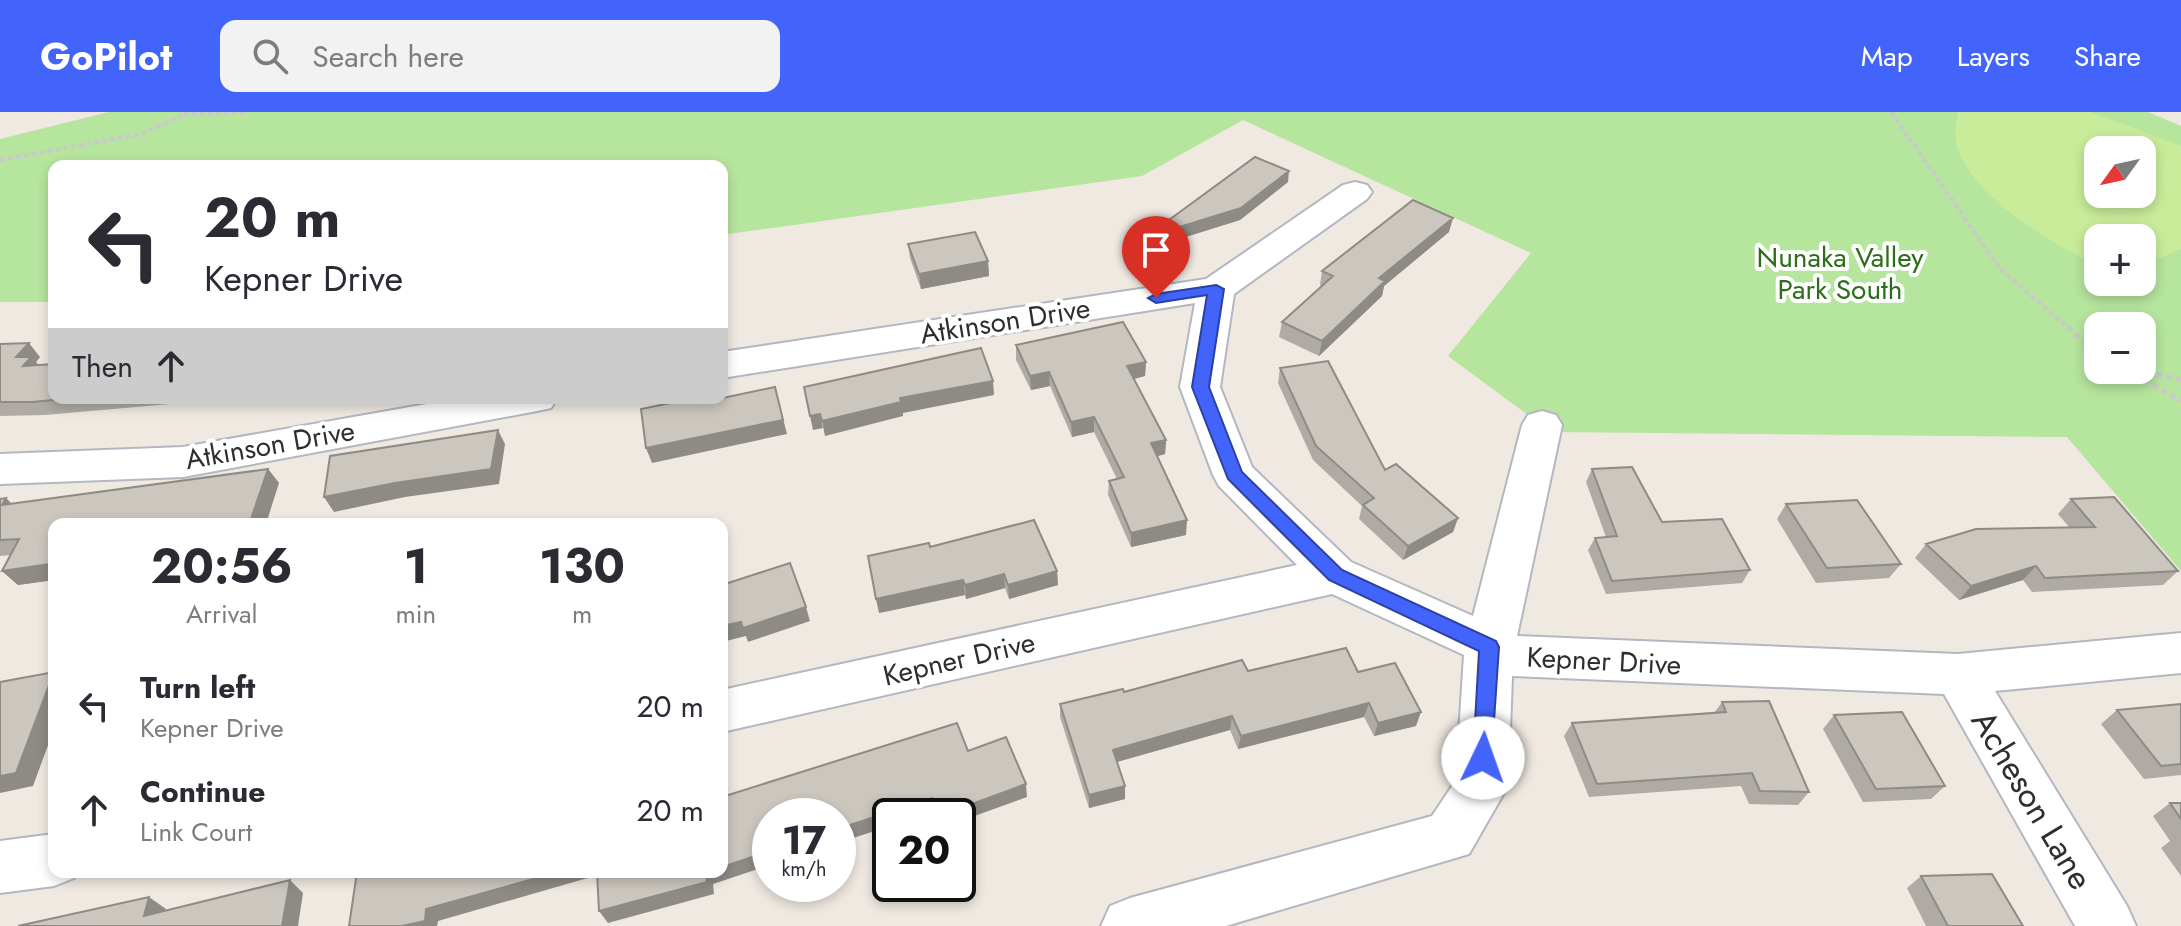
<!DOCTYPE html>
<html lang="en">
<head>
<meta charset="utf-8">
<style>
  :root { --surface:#fff; --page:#f2f2f3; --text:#2b2b33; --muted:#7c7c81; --accent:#4264fb }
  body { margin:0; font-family:Jost,sans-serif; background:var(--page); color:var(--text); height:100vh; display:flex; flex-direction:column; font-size:30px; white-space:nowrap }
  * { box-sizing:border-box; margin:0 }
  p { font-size:26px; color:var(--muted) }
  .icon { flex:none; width:44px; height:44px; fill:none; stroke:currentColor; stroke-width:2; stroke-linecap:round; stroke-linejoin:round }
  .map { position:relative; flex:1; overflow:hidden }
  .drawer { position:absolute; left:48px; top:406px; width:680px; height:360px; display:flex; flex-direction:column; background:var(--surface); border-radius:16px; box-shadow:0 4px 12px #0003 }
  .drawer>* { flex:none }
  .top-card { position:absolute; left:48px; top:48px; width:680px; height:244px; border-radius:16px; box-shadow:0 4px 12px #0003; background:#fff; color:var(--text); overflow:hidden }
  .needle { width:52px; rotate:237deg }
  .buttons { position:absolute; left:2084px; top:24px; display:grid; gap:16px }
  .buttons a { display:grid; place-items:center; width:72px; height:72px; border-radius:16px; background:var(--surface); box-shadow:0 4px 12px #0003; font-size:40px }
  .speed { position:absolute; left:752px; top:686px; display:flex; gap:16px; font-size:40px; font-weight:700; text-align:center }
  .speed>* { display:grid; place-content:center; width:104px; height:104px; border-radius:50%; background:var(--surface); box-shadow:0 4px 12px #0003; line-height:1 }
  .speed small { font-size:20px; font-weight:400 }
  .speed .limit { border:4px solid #111; border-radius:12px; background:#fff; color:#111 }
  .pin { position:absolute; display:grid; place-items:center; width:68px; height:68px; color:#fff; margin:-82px -34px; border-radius:50% 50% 50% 0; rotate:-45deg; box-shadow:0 0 8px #0007 }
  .pin .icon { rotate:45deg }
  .me { position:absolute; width:88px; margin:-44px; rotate:3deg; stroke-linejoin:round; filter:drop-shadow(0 0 6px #0008) }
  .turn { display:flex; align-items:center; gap:28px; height:168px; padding:0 24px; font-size:36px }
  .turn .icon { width:104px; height:104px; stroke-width:2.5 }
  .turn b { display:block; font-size:56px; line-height:68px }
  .then { display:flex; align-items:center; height:76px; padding:0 24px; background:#0003; gap:16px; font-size:30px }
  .eta { display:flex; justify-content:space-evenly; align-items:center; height:136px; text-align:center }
  .eta b { font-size:48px; font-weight:700; line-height:56px }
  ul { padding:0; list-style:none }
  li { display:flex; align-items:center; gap:24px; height:104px; padding:0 24px }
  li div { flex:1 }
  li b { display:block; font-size:30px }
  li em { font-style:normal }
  header { display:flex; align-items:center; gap:48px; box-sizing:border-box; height:112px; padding:0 40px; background:var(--accent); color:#fff }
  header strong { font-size:38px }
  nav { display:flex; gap:44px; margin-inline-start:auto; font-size:28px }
  .search { width:560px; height:72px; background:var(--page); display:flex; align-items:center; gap:20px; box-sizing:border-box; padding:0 28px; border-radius:16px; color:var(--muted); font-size:30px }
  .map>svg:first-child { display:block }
</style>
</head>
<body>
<header>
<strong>GoPilot</strong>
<div class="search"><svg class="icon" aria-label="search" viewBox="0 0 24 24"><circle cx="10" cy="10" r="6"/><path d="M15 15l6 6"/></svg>Search here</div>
<nav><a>Map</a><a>Layers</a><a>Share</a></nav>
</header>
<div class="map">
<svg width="2181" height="814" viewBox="0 0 2181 814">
  <rect width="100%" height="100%" fill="#efe9e1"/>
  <!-- green -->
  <path fill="#b6e59e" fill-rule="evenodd" d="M109,0H2148L2181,14V459L2067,325L1551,320L1448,244L1531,141L1243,8L1142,64L722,123V54H54V190H0V27ZM2098,38H2142V82H2098ZM2098,126H2142V170H2098ZM2098,214H2142V258H2098Z"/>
  <!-- pitch -->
  <path fill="#c9ec9a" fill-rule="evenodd" d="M1958,0H2091L2181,34V137L2142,154V126H2098V154C2052,131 1970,85 1956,31C1954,22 1957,9 1958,0ZM2098,38H2142V82H2098Z"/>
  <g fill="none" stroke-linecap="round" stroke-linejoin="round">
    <defs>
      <path id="minor" d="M1355,70L1367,73L1372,80L1367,87L1234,182L1220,275L1252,355L1351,450L1473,504L1522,313L1528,303L1542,299L1556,303L1562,313L1517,524L1958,542L2181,521V561L1995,579L2127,794L2136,814H2075L1944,582L1512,564L1508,674L1469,742L1226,814H1101L1110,794L1130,786L1432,704L1456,668L1464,543L1332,482L722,620V578L1297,453L1219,374L1213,363L1180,275L1195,191L722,266V240L1206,167L1343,73Z
        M461,286H557L551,296L537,299L183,365L0,372V342L183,335Z
        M54,722V760H76L74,766L54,774L0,781V729Z"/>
    </defs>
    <!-- minor casing -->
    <use href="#minor" stroke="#b4b7c1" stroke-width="4"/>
    <!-- path-far1 -->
    <path stroke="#c9c9c9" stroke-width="4" stroke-dasharray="5 3" stroke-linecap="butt" d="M1891,0L2000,157L2070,217
      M184,2L246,0
      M0,48L141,22L184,3"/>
    <!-- path -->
    <path stroke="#c9c9c9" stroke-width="5" stroke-dasharray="6 4" stroke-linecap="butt" d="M2067,215L2098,242
      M2127,258L2181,289
      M2137,258L2181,268"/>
    <!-- minor -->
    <use href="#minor" fill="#fff" fill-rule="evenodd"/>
  </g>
  <!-- wall -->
  <path fill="#afaba4" d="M1288,70L1240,108L1160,133L1157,128L1158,116Z
    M1449,120L1384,174L1382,184L1319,244L1279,225L1282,210L1321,174L1320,173L1322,159Z
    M908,132L988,149L989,164L921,177L910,146Z
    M0,232L40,245L36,250L54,286H197L193,290L45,303L0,304Z
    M1016,233L1146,250L1145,264L1134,267L1166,328L1165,342L1157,344L1186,423L1131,435L1108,383L1109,369L1117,367L1094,320L1072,325L1050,274L1031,278L1016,248Z
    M1280,256L1385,358L1458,406L1453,420L1403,448L1359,407L1362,394L1313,348L1278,271Z
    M268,357L279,371L54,412V468L18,473L2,459L11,443L0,444V387L12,392Z
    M1592,357L1662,410L1750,458L1742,471L1606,482L1588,438L1595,426L1606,425L1586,370Z
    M2071,387L2178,459L2163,473L2032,480L2023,468L1959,488L1915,446L1926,432L2069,415L2058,402Z
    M1786,392L1901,452L1889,466L1816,471L1777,407Z
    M930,435L1057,459L1058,473L1009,487L1005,476L966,487L965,483L879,501Z
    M1248,559L1358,560L1416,614L1374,624L1364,605L1238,637L1230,618L1117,650L1125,687L1089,696L1060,605V592Z
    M1722,590L1809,680L1798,693L1749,692L1741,674L1589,685L1564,624L1572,611L1714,601Z
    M2181,592V663L2144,667L2101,612L2117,598Z
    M1834,603L1945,674L1931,687L1863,690L1823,617Z
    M2170,691H2181V764L2161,736L2170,729L2153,704Z
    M1921,764L2023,814H1926L1907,776Z"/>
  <!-- shaded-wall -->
  <path fill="#8e8b86" d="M1289,59L1288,70L1240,108L1160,133V121Z
    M1453,106L1449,120L1384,174L1382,184L1319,244L1322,229L1379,166Z
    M988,149L989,164L921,177L919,162Z
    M29,231L40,245L36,250L43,258L35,268L16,245Z
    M1146,250L1145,264L1126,269L1127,254Z
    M1049,260L1050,274L1031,278L1030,264Z
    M993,269L994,283L903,301V304L825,324L822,309L900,286Z
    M775,275L787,322L652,351L646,336Z
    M820,302L823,316L813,318L810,304Z
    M1094,305V320L1072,325L1071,310Z
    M498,318L505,332L499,372L405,385L334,400L324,385Z
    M1166,328L1165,342L1151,346V331Z
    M268,357L279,371L266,412H212Z
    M6,386L21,401L2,393Z
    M1458,406L1453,420L1403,448L1408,434Z
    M1187,408L1186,423L1131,435V421Z
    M54,443V468L18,473L2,459Z
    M2036,454L2023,468L1959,488L1971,474Z
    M1057,459L1058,473L1009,487L1008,473Z
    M1004,462L1005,476L966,487L965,473Z
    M963,468L965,483L879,501L876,487Z
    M806,495L810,509L748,530L746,524L722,530V514Z
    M54,561V617L33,674L0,681V664Z
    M1369,591L1364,605L1238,637L1241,624Z
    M1421,600L1416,614L1374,624L1378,611Z
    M1232,604L1230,618L1113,651V638Z
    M1026,672L1027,685L958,710V704H939Z
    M1125,674V687L1089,696V683Z
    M932,686L934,699L920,704H890V714L838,731V717Z
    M770,739V753L713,772L714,782L608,811L599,799L706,760H722V755Z
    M558,760H604L605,761L438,809L437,814H402L426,797Z
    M290,768L303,781L298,814H282Z
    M149,785L166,797L161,814L144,804Z"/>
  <!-- building -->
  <path fill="#cbc7bf" stroke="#8e8b86" stroke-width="2" d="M1255,45L1289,59L1241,96L1160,121L1158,116Z
    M1413,88L1453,106L1379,166L1385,169L1322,229L1282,210L1333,164L1322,159Z
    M975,120L988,149L919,162L908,132Z
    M1123,210L1146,250L1127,254L1166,328L1151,331L1187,408L1131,421L1109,369L1124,365L1094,305L1071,310L1049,260L1030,264L1016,233Z
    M29,231L16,245H31L23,254L54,252V286H74L32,290H0V232Z
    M981,236L993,269L900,286L901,290L822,309L820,302L810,304L804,275Z
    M1328,249L1385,358L1396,352L1458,406L1408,434L1363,393L1374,386L1316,334L1280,256Z
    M775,275L783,308L646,336L641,297L695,286H698L699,291Z
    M498,318L491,357L395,371L324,385L330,344Z
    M1632,355L1662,410L1722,407L1750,458L1612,469L1595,426L1617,424L1592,357Z
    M268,357L251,407L212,412H54V443L50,452L2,459L19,427L0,428V387L6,386L2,393Z
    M2114,385L2178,459L2045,466L2036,454L1971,474L1926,432L1976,417L2095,415L2071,387Z
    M1857,388L1901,452L1827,456L1786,392Z
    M1034,408L1057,459L1008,473L1004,462L965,473L963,468L876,487L868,444L929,431L930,435Z
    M790,451L806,495L743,516L741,510L722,514V473Z
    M1346,536L1358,560L1395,551L1421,600L1378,611L1369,591L1241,624L1232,604L1113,638L1125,674L1089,683L1060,592L1123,577L1124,580L1242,548L1248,559Z
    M54,560L16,661L0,664V570Z
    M1769,589L1809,680L1760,679L1752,661L1597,672L1572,611L1726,600L1722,590Z
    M2181,592V652L2161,654L2117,598Z
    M1902,600L1945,674L1876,677L1834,603Z
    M957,611L968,639L1006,625L1026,672L939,704L932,686L838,717V704H770V739L722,755V685Z
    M2170,691H2181V707Z
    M357,760H558L426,797L425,809L402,814H349Z
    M597,760H706L707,770L599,799Z
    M1992,762L2023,814H1948L1921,764Z
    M290,768L282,814H18L149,785L144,804Z"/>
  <!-- route -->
  <path fill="#4264fb" stroke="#2b41a3" stroke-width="2" d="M1216,173L1224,177L1209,275L1242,360L1342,458L1496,529L1499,535L1491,653H1476L1473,646L1479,539L1329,468L1228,367L1192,275L1207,183L1156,191L1148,186L1156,182Z"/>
  <g text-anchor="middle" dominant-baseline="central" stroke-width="8" stroke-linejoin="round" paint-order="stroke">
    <!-- park labels -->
    <g font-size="28" fill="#2c6e1b" stroke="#fff">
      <text x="1840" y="145">Nunaka Valley<tspan x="1840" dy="32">Park South</tspan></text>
    </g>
    <!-- street labels -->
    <g font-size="28" fill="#2e2e2e" stroke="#fff">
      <text transform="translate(1005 209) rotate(-9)">Atkinson Drive</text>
      <text transform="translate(270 333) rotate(-10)">Atkinson Drive</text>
      <text transform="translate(959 547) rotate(-13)">Kepner Drive</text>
      <text transform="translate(1604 549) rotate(3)">Kepner Drive</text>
    </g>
    <!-- near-street labels -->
    <g font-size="34" fill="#2e2e2e" stroke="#fff">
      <text transform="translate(2032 688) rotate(59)">Acheson Lane</text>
    </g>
  </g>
</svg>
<div class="buttons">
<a><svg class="needle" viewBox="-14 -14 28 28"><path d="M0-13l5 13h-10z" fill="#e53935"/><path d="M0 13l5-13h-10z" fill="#7c7c81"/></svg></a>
<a>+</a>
<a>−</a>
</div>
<div class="speed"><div>17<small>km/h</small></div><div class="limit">20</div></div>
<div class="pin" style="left:1156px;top:186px;background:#d93025"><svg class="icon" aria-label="arrive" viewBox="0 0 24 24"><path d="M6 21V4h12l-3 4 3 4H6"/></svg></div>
<svg class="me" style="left:1483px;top:646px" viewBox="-20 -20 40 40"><circle r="19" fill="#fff"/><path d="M0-13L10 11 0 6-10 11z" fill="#4264fb"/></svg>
<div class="top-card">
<div class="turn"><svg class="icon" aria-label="left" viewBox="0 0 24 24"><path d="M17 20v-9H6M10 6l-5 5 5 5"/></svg><div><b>20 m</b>Kepner Drive</div></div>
<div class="then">Then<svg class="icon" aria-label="ahead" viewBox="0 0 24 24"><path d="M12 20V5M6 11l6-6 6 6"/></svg></div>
</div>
<section class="drawer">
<div class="eta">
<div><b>20:56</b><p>Arrival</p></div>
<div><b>1</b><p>min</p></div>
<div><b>130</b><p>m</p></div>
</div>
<ul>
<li><svg class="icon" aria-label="left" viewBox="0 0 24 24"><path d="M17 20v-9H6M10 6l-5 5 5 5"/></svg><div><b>Turn left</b><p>Kepner Drive</p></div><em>20 m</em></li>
<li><svg class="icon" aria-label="ahead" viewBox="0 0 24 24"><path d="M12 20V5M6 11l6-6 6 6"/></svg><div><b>Continue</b><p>Link Court</p></div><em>20 m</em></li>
</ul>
</section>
</div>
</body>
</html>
